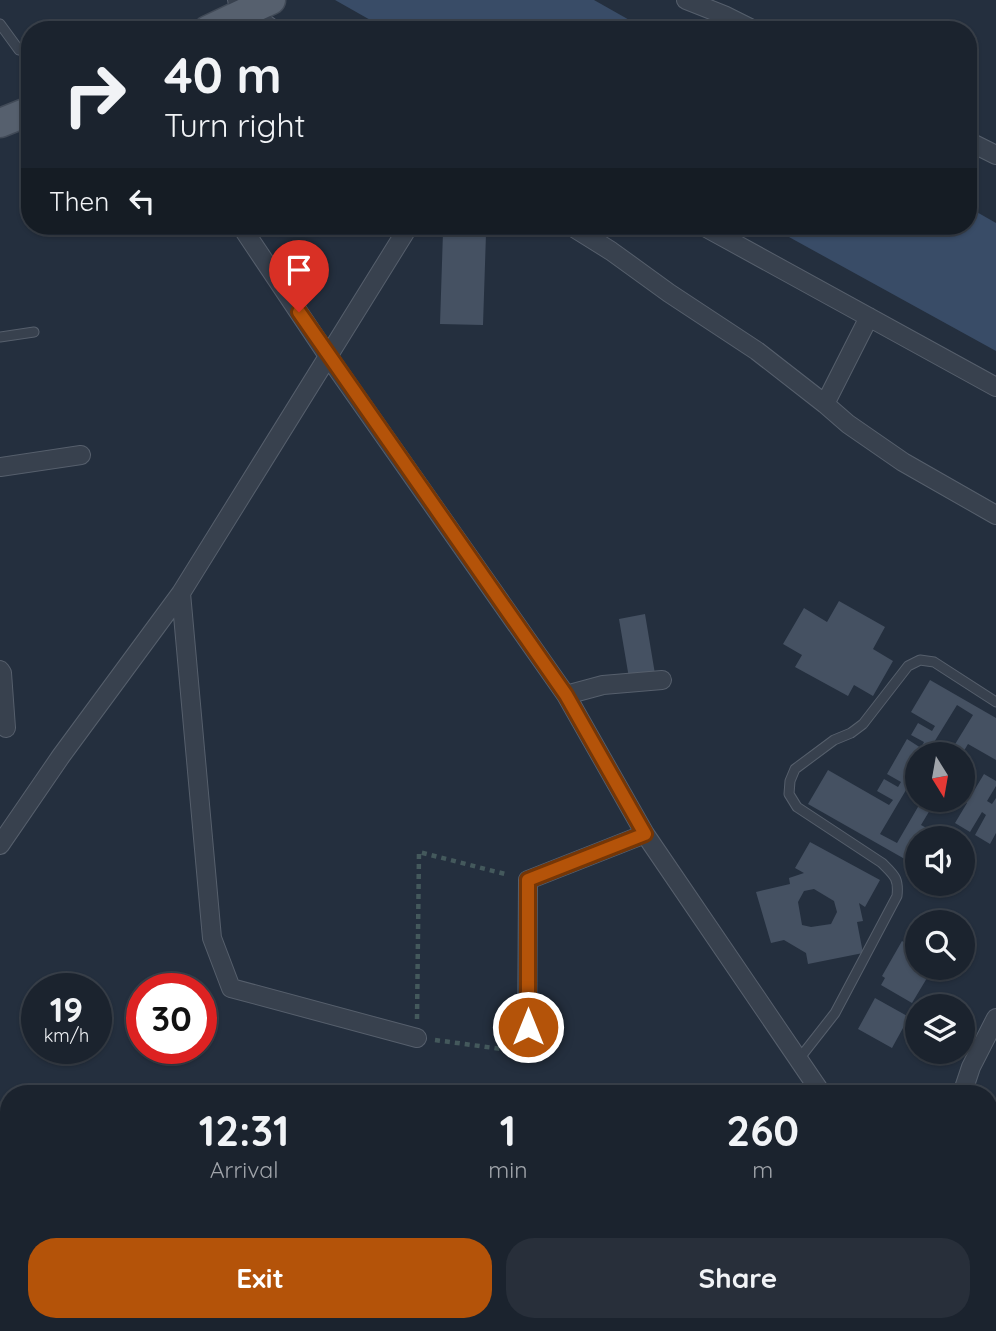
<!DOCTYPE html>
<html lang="en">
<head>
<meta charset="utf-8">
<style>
  :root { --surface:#1b232e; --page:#282f3a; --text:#f1f3f6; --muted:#a0a4aa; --line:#39404a; --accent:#b45309 }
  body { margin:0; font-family:Quicksand,sans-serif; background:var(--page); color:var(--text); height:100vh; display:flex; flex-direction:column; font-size:26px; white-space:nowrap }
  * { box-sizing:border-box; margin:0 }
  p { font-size:23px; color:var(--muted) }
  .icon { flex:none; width:38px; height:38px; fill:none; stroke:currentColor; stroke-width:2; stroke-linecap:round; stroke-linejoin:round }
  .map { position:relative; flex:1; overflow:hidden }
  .sheet { position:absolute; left:0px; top:1085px; width:998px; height:247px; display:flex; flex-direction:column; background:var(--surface); border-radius:28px 28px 0 0; box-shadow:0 2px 5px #0004,0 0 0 2px var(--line) }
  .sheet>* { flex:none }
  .banner { position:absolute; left:21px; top:21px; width:956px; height:214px; border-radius:28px; box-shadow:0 2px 5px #0004,0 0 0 2px var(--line); background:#1b232e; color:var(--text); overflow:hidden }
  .needle { width:46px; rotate:169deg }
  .tools { position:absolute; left:905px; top:742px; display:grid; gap:14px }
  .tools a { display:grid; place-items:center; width:70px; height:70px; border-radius:50%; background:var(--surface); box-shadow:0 2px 5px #0004,0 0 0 2px var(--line); font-size:35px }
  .speed { position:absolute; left:21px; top:973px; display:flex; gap:14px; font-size:35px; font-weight:700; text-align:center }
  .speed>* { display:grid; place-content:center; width:91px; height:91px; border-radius:50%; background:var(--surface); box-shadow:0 2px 5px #0004,0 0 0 2px var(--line); line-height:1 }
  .speed small { font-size:18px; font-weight:400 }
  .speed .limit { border:10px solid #d22; background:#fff; color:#111 }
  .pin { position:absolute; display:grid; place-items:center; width:60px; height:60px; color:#fff; margin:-72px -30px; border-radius:50% 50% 50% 0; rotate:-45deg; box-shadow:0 0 7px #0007 }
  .pin .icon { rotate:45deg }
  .me { position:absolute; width:77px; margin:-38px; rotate:0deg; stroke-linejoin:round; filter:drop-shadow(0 0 5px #0008) }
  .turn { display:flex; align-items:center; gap:24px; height:147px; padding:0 28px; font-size:32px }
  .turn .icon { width:91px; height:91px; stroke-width:2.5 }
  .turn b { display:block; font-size:49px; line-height:60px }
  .then { display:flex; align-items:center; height:66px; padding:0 28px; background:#0003; gap:14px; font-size:26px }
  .eta { display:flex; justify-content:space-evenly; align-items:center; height:119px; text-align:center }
  .eta b { font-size:42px; font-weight:700; line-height:49px }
  .cta { display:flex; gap:14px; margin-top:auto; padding:14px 28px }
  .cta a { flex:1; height:80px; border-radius:28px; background:var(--accent); color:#fff; font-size:28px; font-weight:700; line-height:80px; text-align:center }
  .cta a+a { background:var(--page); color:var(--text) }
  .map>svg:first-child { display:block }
</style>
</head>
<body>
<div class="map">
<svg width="996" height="1331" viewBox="0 0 996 1331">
  <rect width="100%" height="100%" fill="#242f3e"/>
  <!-- water -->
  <path fill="#394c67" d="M335,0H594L647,30H388Z
    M968,207L996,223V351L769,226H968Z"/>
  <!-- building -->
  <path fill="#455162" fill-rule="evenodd" d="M443,232L486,234L483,325L440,324Z
    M839,601L885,627L873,649L893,661L873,696L854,685L848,696L795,667L802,655L783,644L804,608L827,622Z
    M645,614L655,674L629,678L619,619Z
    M930,680L996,718V760L968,744L962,754H949L973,715L957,705L928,752L932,754H917V796L906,790L880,834L897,843L922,800H936L921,825L945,838H917V866L808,804L828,770L889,805L893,800L877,791L884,779L898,787L901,782L887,774L907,739L921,748L924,742L911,735L918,723L932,731L935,726L911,712Z
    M984,774L996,781V786L987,801L992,804L996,798V833L990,844L975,835L986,815L982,812L970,832L955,823L967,803L962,801V789L972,794Z
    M810,842L880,880L865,907L859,903L863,921L857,922L863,953L808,964L806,953L784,940L771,943L756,892L790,884L789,878L804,873L795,868ZM814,889L834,901L837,912L831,924L811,927L802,925L798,902L804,891Z
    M962,848L974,855L962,875Z
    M910,935L917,940V968H933L912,1003L881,985L885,978L882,976L902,941L905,943Z
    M875,998L909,1017L892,1048L858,1029Z"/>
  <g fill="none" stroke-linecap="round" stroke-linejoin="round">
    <defs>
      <path id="lane" d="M0,24L19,50
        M0,337L34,332
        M799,1059L835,1013L897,896C899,878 894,875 882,863L797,807L789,794L790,781L795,769L834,740L851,733L863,724L908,666L920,660L934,662L996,702"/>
      <path id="street" d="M237,0L248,11L274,30
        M686,0L724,15L754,30
        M968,141L996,155
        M241,226L328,356L566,695L645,834L822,1094
        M571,226L611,251L669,293L757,351L825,404
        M703,226L996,387
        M869,317L825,404L848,424L903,462L996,515
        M0,467L81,455
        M181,593L212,938L231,988L417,1038
        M0,670L2,673L6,728
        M566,695L603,685L662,680
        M0,845L61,756L181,593L409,226
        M527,1052L528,880L645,834
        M962,1094L971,1067L996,1018
        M0,1284L9,1283
        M970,1323L976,1331
        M596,1331L597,1323
        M764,1331V1323
        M956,1331L957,1323"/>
      <path id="primary" d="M208,30L271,0
        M0,123L30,111"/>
    </defs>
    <!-- lane casing -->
    <use href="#lane" stroke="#565f6c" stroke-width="11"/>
    <!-- street casing -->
    <use href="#street" stroke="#565f6c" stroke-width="20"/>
    <!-- primary casing -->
    <use href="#primary" stroke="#414a57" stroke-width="31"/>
    <!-- path -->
    <path stroke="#44595c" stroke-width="4.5" stroke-dasharray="5 5" stroke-linecap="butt" d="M417,1019L419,852L509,875
      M435,1040L509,1050"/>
    <!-- lane -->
    <use href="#lane" stroke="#38414e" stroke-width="9"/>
    <!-- street -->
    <use href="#street" stroke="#38414e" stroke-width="18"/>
    <!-- primary -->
    <use href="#primary" stroke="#56606e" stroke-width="28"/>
  </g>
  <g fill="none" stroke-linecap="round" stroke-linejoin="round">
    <defs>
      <path id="route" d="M299,312L566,695L645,834L528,880V1027"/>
    </defs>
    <!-- route casing -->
    <use href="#route" stroke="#753606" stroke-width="18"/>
    <!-- route -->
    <use href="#route" stroke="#b45309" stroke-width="12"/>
  </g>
</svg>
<div class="tools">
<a><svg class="needle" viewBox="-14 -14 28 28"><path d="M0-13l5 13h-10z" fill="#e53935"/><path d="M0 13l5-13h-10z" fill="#a0a4aa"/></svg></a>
<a><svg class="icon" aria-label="sound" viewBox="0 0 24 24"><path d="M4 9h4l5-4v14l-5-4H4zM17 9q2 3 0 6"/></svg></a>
<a><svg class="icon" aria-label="search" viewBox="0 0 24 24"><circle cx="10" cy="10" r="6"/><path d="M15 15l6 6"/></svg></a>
<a><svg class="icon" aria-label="layers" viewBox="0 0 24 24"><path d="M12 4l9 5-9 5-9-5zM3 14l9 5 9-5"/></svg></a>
</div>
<div class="speed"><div>19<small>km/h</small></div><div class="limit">30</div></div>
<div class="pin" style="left:299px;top:312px;background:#d93025"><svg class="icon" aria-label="arrive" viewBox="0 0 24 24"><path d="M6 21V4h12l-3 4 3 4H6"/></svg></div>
<svg class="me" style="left:528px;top:1027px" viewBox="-20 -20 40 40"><circle r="17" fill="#b45309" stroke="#fff" stroke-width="3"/><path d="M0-11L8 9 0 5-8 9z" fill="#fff"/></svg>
<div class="banner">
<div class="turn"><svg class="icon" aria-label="right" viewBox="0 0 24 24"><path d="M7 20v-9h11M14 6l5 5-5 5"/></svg><div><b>40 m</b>Turn right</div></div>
<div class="then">Then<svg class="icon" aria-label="left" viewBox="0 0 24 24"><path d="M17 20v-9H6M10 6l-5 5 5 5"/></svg></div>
</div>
<section class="sheet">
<div class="eta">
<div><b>12:31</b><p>Arrival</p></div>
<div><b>1</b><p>min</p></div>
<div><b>260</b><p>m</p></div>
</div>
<div class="cta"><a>Exit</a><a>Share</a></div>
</section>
</div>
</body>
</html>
